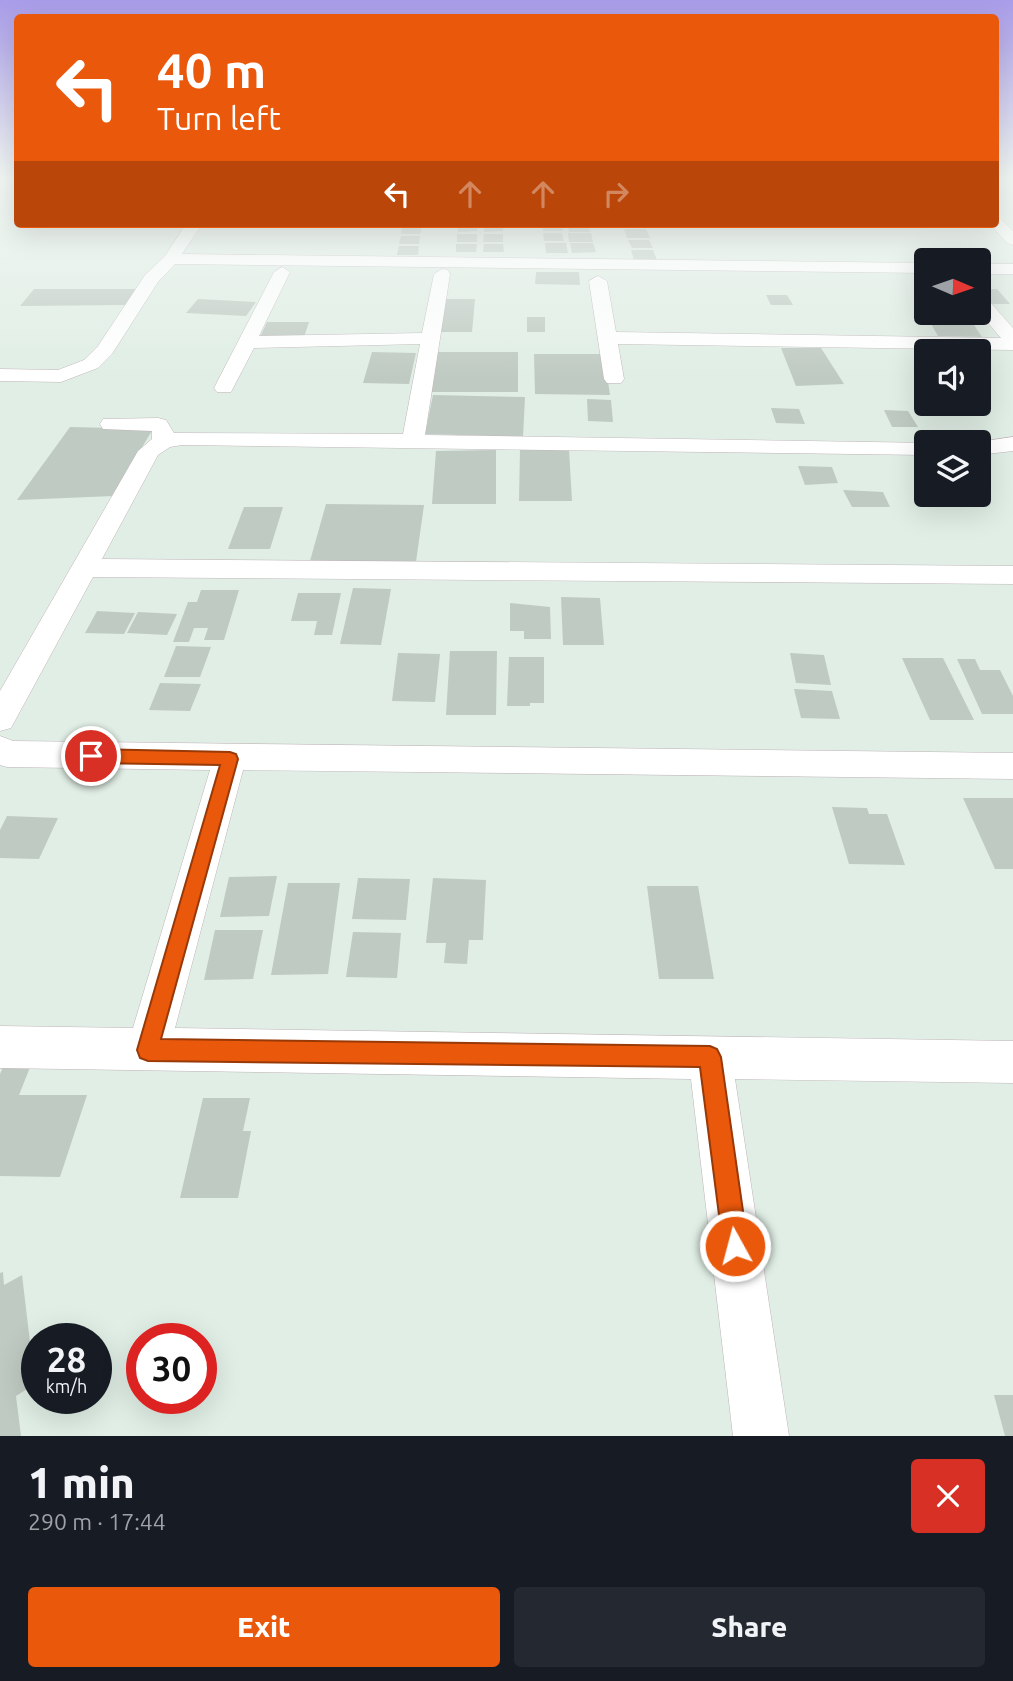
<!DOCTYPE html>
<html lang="en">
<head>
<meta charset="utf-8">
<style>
  :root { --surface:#171b24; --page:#242831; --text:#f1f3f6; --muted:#9ea1a6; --accent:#ea580c }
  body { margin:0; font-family:Ubuntu,sans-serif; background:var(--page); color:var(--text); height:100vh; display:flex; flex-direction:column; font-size:26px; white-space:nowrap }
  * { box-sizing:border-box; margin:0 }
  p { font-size:23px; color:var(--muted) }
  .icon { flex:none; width:38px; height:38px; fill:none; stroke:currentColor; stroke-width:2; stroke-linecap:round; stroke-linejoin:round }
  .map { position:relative; height:1436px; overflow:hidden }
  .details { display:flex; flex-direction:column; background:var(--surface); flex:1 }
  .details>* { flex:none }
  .guide { position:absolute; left:14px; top:14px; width:985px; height:214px; border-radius:7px; box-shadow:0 7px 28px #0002; background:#ea580c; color:#fff; overflow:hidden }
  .needle { width:46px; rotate:92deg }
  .buttons { position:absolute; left:914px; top:248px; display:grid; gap:14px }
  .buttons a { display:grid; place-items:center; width:77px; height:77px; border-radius:7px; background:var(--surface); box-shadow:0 7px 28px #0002; font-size:35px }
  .speed { position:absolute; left:21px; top:1323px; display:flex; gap:14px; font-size:35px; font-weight:700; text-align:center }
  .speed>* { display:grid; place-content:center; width:91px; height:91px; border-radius:50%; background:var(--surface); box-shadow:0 7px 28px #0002; line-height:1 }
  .speed small { font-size:18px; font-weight:400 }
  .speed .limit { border:10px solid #d22; background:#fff; color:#111 }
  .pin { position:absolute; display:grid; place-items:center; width:60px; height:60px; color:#fff; margin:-30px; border:4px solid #fff; border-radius:50%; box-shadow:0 2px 7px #0007 }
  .me { position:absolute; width:77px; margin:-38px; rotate:353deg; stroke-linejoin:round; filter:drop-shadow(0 0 5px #0008) }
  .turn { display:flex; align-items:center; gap:24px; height:147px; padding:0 28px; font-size:32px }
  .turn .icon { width:91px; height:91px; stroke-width:2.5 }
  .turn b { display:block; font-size:49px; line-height:60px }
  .lanes { display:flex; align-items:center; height:66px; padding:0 28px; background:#0003; justify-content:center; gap:35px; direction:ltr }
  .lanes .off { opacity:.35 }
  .round { display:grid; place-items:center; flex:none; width:74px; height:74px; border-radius:7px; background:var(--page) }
  .head { display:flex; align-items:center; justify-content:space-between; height:119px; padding:0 28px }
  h1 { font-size:42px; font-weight:800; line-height:52px }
  .action { display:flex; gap:14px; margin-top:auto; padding:14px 28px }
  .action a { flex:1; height:80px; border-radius:7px; background:var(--accent); color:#fff; font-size:28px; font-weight:800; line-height:80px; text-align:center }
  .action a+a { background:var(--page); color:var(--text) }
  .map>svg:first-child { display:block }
</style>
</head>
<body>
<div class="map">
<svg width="1013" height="1436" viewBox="0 0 1013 1436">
  <rect width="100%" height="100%" fill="#e0eee5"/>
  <!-- building -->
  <path fill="#bfcac2" d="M458,224H477V231L458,232Z
    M484,224H503V231L484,232Z
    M543,224H562L563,231H543Z
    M567,224H588L590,232H569Z
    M402,226H422L420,234H401Z
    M624,229H646L650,238H627Z
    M543,233H562L564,241H544Z
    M568,233H591L593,242H569Z
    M457,234H477V242H457Z
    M484,234H503V242H483Z
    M401,236H420L419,244H399Z
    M628,240H649L653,248H632Z
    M545,243H566L568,253H546Z
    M570,243H593L596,252L572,253Z
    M456,244H477L476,252H456Z
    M484,244H503L504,252H483Z
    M399,246H419L418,255H397Z
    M631,250H653L657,260H634Z
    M536,272H579L580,285L535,284Z
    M34,289H137L126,305L20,306Z
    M978,289H997L1010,304H988Z
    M766,295H787L793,305H771Z
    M198,299L256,302L246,316L186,313Z
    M444,299H475L472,332H439Z
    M527,317H545V332H527Z
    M267,322H309L304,337H260Z
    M931,324L974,325L982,337L938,336Z
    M781,348H821L844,384L796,386Z
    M372,352L416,353L409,384L363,383Z
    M435,352H518V392H429Z
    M534,354H604L610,395L535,394Z
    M433,395L525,397L523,437L425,434Z
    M587,399L611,400L613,422L588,421Z
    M771,408L799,409L805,424L776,423Z
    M884,410L908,411L918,427H892Z
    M70,427L153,429L113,496L17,500Z
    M520,449H569L572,501H519Z
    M496,450V504H432L436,451Z
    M798,466L832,467L838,483L805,485Z
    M843,490L883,492L890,507H852Z
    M326,504L424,505L416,562L310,561Z
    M244,507H283L270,549H228Z
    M353,588L391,589L381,645L340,644Z
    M201,590H239L224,640H204L208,628H194L189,642H173L188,602H197Z
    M298,593H341L332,635H314L317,621H291Z
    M561,597L600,598L604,645H563Z
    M510,603L550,607L551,639H524V631H510Z
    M97,611L135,613L124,634L85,633Z
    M138,612L177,614L167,635L127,633Z
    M176,646L211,647L200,677H164Z
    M450,651H497L496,715H446Z
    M398,653L440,654L435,702L392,701Z
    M790,653L824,655L831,685L796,683Z
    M509,657H544V703H530V706H507Z
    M902,658H943L974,720H930Z
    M957,659H975L980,670H1000L1013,696V714H982Z
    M160,683L201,684L190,711L149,710Z
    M794,689L832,691L840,719L801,718Z
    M963,798H1013V869H995Z
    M832,807L867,808L869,814H887L905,865L849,864Z
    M7,816L58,818L39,859L0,858V830Z
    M277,876L269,916L220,917L229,877Z
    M358,878L410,879L406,920L352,919Z
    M433,878L486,880L483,940H469L467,964L444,963L446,943H426Z
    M288,883H340L328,974L271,975Z
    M647,886H698L714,979H659Z
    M215,930H263L253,979L204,980Z
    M353,932L401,933L397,978L346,977Z
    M4,1065H31L19,1095H87L60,1177L0,1176V1074Z
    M203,1098H250L243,1131H251L238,1198H180Z
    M3,1272L4,1285L22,1275L35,1384L16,1396L21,1436H0V1273Z
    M994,1395H1013V1436H1005Z"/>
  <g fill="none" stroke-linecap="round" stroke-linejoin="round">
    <defs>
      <path id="minor" d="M996,218L1001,219L1013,231V245L1007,243L990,224H996Z
        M186,224H202L182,254L926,263V273L175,264L158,282L112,354L98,368L61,382L0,381V369L58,370L84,360L98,346L145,275L165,256Z
        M978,264H1013V274H978Z
        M282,267L290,272L259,336L422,333L434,274L442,269L448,270L450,274L425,435L932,443H926V455L182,445L170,447L158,455L102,559L1013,566V584L93,577L11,728L0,731V691L138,451L152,439V431L103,429L100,424L103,419L158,418L166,420L174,433L403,434L420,344L254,348L231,392H217L214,388L274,272Z
        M598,276L607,281L616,332L1001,338L978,311V294L984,295L1013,328V350L618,344L624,379L621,383H607L604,379L589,281Z
        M1013,437V451L978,455V443H972Z
        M0,736L13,741L1013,753V779L243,770L175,1028L1013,1041V1083L735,1079L789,1436H733L691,1079L0,1068V1026L133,1028L210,770L7,767L0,765Z"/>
    </defs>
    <!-- minor casing -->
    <use href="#minor" stroke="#c0b4b9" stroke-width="1"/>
    <!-- minor -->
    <use href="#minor" fill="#fff" fill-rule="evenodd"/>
  </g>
  <!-- sky -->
  <linearGradient id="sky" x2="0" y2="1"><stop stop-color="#a99ce9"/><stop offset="0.47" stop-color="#f1f7f3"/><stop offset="1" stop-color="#f1f7f3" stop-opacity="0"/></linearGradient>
  <rect width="1013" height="378" fill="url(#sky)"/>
  <!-- route -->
  <path fill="#ea580c" stroke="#983908" stroke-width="2" d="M91,749L230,752L236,754L238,759L161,1039L710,1046L717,1049L721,1057L748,1246L744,1255L735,1259L726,1255L723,1246L700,1067L148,1061L140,1058L137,1050L220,765L91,763L85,761L82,756L85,751Z"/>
</svg>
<div class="buttons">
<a><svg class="needle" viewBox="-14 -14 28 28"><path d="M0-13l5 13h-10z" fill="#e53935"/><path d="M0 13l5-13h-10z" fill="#9ea1a6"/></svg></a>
<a><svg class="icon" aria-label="sound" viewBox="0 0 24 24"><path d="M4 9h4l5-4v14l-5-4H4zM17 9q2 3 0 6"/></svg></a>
<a><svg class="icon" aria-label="layers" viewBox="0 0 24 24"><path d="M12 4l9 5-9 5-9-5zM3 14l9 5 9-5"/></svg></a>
</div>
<div class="speed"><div>28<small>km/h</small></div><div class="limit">30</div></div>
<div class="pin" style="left:91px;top:756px;background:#d93025"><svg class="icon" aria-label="arrive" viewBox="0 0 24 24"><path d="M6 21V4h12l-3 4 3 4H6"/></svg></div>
<svg class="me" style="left:735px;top:1246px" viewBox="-20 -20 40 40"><circle r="17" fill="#ea580c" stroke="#fff" stroke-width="3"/><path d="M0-11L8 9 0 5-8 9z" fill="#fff"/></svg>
<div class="guide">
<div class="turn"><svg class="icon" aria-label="left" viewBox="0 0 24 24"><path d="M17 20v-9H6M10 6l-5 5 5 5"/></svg><div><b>40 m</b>Turn left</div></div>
<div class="lanes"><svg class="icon" aria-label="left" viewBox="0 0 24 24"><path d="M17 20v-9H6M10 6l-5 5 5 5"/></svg><svg class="icon off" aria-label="ahead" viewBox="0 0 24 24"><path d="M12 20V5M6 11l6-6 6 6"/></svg><svg class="icon off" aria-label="ahead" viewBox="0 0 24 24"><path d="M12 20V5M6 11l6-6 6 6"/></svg><svg class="icon off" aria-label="right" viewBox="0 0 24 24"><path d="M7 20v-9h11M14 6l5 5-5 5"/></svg></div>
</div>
</div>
<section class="details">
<div class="head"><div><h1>1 min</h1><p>290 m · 17:44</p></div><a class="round" style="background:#d93025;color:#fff"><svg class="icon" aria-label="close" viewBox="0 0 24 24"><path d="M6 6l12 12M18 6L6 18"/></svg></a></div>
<div class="action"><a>Exit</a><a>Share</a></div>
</section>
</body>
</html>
